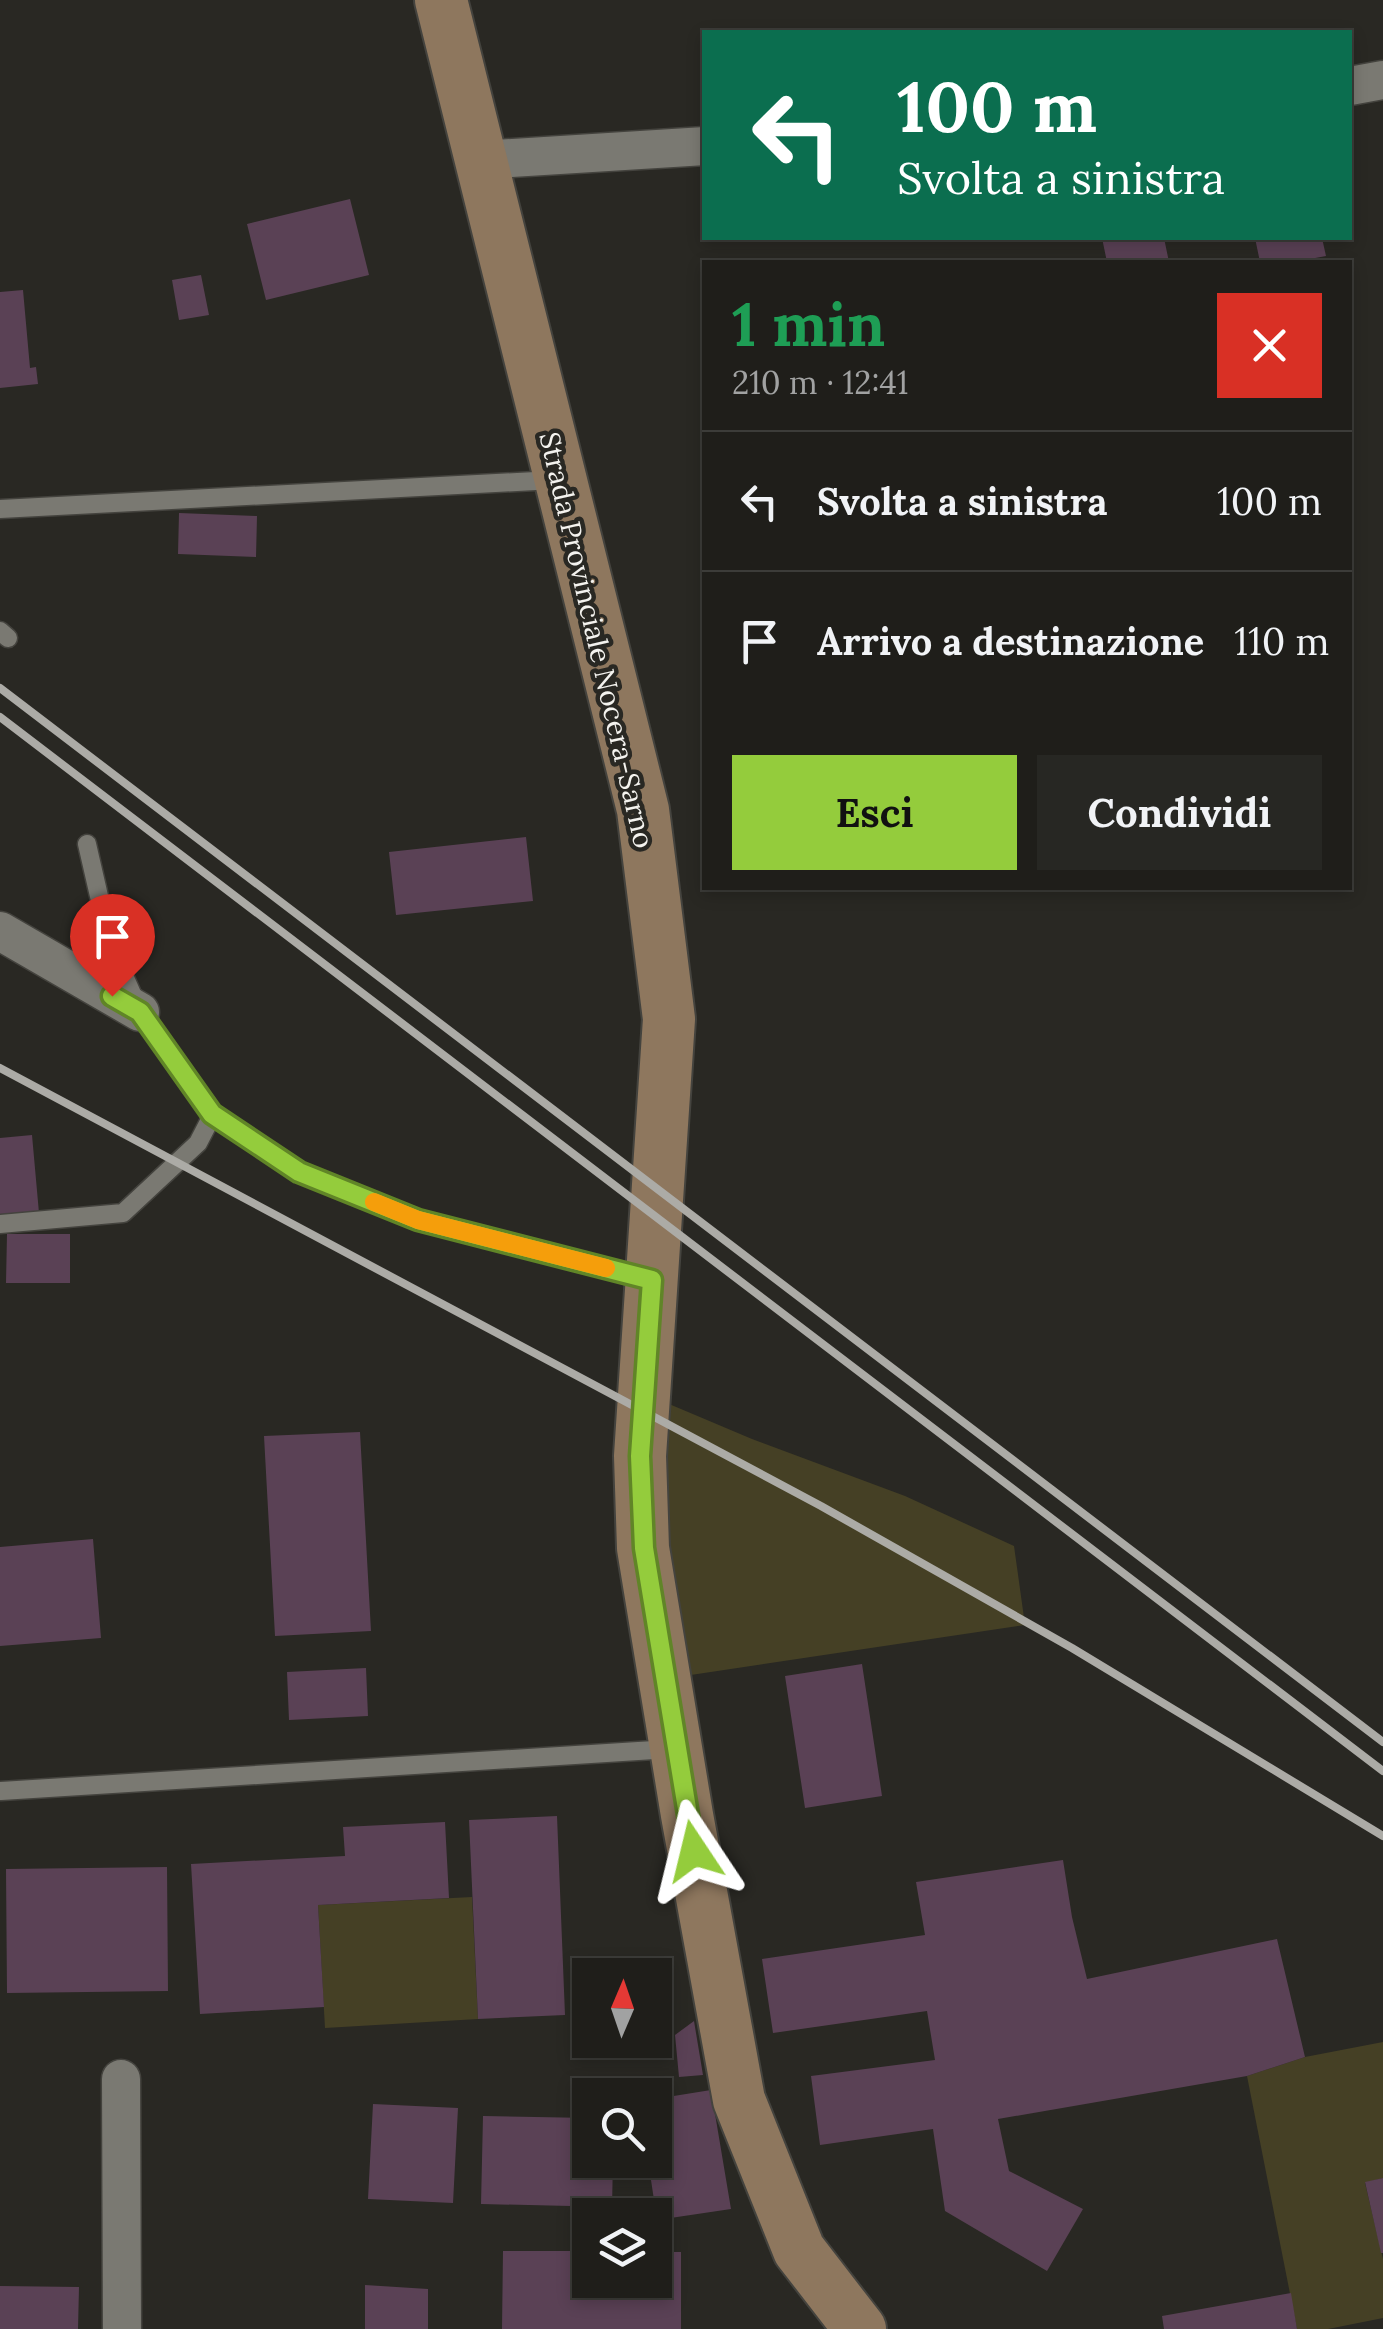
<!DOCTYPE html>
<html lang="it">
<head>
<meta charset="utf-8">
<style>
  :root { --surface:#1f1e1a; --page:#272723; --text:#f1f3f6; --muted:#a1a2a2; --line:#3c3c39; --accent:#94cc3c }
  body { margin:0; font-family:Lora,serif; background:var(--page); color:var(--text); height:100vh; display:flex; flex-direction:column; font-size:38px; white-space:nowrap }
  * { box-sizing:border-box; margin:0 }
  p { font-size:32px; color:var(--muted) }
  .icon { flex:none; width:55px; height:55px; fill:none; stroke:currentColor; stroke-width:2; stroke-linecap:round; stroke-linejoin:round }
  .map { position:relative; flex:1; overflow:hidden }
  .details { position:absolute; left:702px; top:260px; width:650px; height:630px; display:flex; flex-direction:column; background:var(--surface); border-radius:0px; box-shadow:0 5px 15px #0003,0 0 0 2px var(--line) }
  .details>* { flex:none }
  .guide { position:absolute; left:702px; top:30px; width:650px; height:210px; border-radius:0px; box-shadow:0 5px 15px #0003,0 0 0 2px var(--line); background:#0b6e4f; color:#fff; overflow:hidden }
  .needle { width:65px; rotate:2deg }
  .buttons { position:absolute; left:572px; top:1958px; display:grid; gap:20px }
  .buttons a { display:grid; place-items:center; width:100px; height:100px; border-radius:0px; background:var(--surface); box-shadow:0 5px 15px #0003,0 0 0 2px var(--line); font-size:50px }
  .pin { position:absolute; display:grid; place-items:center; width:85px; height:85px; color:#fff; margin:-102px -42px; border-radius:50% 50% 50% 0; rotate:-45deg; box-shadow:0 0 10px #0007 }
  .pin .icon { rotate:45deg }
  .me { position:absolute; width:110px; margin:-55px; rotate:350deg; stroke-linejoin:round; filter:drop-shadow(0 0 8px #0008) }
  .turn { display:flex; align-items:center; gap:35px; height:210px; padding:0 30px; font-size:45px }
  .turn .icon { width:130px; height:130px; stroke-width:2.5 }
  .turn b { display:block; font-size:70px; line-height:85px }
  .round { display:grid; place-items:center; flex:none; width:105px; height:105px; border-radius:0px; background:var(--page) }
  .headline { display:flex; align-items:center; justify-content:space-between; height:170px; padding:0 30px }
  h1 { font-size:60px; font-weight:800; line-height:75px; color:#1e9e55 }
  .action { display:flex; gap:20px; margin-top:auto; padding:20px 30px }
  .action a { flex:1; height:115px; border-radius:0px; background:var(--accent); color:#111; font-size:40px; font-weight:800; line-height:115px; text-align:center }
  .action a+a { background:var(--page); color:var(--text) }
  ul { padding:0; list-style:none }
  li { display:flex; align-items:center; gap:30px; height:140px; padding:0 30px; border-top:2px solid var(--line) }
  li div { flex:1 }
  li b { display:block; font-size:38px }
  li em { font-style:normal }
  .map>svg:first-child { display:block }
</style>
</head>
<body>
<div class="map">
<svg width="1383" height="2329" viewBox="0 0 1383 2329">
  <rect width="100%" height="100%" fill="#292823"/>
  <!-- green -->
  <path fill="#454025" d="M643,1393L752,1439L905,1496L1014,1546L1025,1625L664,1679Z
    M472,1897L478,2019L325,2028L318,1905Z
    M1383,2042V2178L1365,2183L1383,2259V2318L1328,2329H1297L1247,2076L1305,2057Z"/>
  <!-- building -->
  <path fill="#5a4155" d="M350,199L369,275L266,300L247,224Z
    M1102,238H1164L1169,262H1107Z
    M1255,238H1322L1326,256L1294,262H1260Z
    M201,275L209,315L179,320L172,280Z
    M23,290L30,368L36,367L38,384L0,388V292Z
    M179,513L257,516L256,557L178,554Z
    M526,837L533,901L396,915L389,852Z
    M32,1135L39,1213L0,1217V1138Z
    M7,1234H70V1283H6Z
    M360,1432L371,1631L275,1636L264,1436Z
    M93,1539L101,1638L0,1646V1547Z
    M862,1664L882,1796L805,1808L785,1676Z
    M366,1668L368,1716L289,1720L287,1672Z
    M557,1816L565,2015L478,2019L469,1820Z
    M445,1822L449,1898L318,1905L324,2007L200,2014L191,1864L345,1856L343,1827Z
    M1063,1860L1072,1917L1087,1979L1277,1939L1305,2057L1247,2076L998,2119L1009,2171L1083,2209L1047,2271L945,2211L933,2129L820,2145L811,2076L935,2060L927,2011L773,2033L762,1959L925,1935L916,1882Z
    M167,1867L168,1991L7,1993L6,1869Z
    M694,2021L703,2075L679,2077L675,2035Z
    M711,2090L731,2209L657,2220L648,2160H655V2099Z
    M373,2104L458,2108L453,2203L368,2199Z
    M483,2116L590,2118V2160H613L612,2207L481,2204Z
    M1383,2178V2253H1381L1365,2182Z
    M503,2251H590V2280H655V2252H681V2329H502Z
    M365,2285L428,2289V2329H365Z
    M0,2286L79,2287L78,2329H0Z
    M1291,2293L1297,2329H1164L1162,2316Z"/>
  <g fill="none" stroke-linecap="round" stroke-linejoin="round">
    <defs>
      <path id="lane" d="M0,509L554,480
        M0,631L8,638
        M87,844L110,944L140,1012L213,1114L299,1172L418,1221L647,1278
        M0,1224L123,1213L198,1143L213,1114
        M1,1791L670,1749"/>
      <path id="street" d="M1350,86L1383,80
        M479,160L705,146
        M0,931L140,1012
        M121,2079L122,2329"/>
      <path id="secondary" d="M441,0L643,810L669,1019L640,1456L643,1548L687,1815L739,2100L799,2250L860,2329"/>
    </defs>
    <!-- lane casing -->
    <use href="#lane" stroke="#44433e" stroke-width="21"/>
    <!-- street casing -->
    <use href="#street" stroke="#44433e" stroke-width="41"/>
    <!-- secondary casing -->
    <use href="#secondary" stroke="#44433e" stroke-width="56"/>
    <!-- lane -->
    <use href="#lane" stroke="#7a7972" stroke-width="18"/>
    <!-- street -->
    <use href="#street" stroke="#7a7972" stroke-width="38"/>
    <!-- secondary -->
    <use href="#secondary" stroke="#8e775e" stroke-width="52"/>
    <!-- rail -->
    <path stroke="#acaba6" stroke-width="8" d="M0,688L1383,1742
      M0,717L1383,1771
      M0,1068L821,1506L1072,1648L1383,1836"/>
  </g>
  <g fill="none" stroke-linecap="round" stroke-linejoin="round">
    <defs>
      <path id="route" d="M112,996L140,1012L212,1114L299,1172L418,1220L652,1280L640,1456L644,1548L694,1851"/>
    </defs>
    <!-- route casing -->
    <use href="#route" stroke="#608527" stroke-width="25"/>
    <!-- route -->
    <use href="#route" stroke="#94cc3c" stroke-width="18"/>
    <!-- slow -->
    <path stroke="#f59e0b" stroke-width="18" d="M374,1202L418,1220L606,1268"/>
  </g>
  <g text-anchor="middle" dominant-baseline="central" stroke-width="9" stroke-linejoin="round" paint-order="stroke">
    <!-- street labels -->
    <g font-size="28" fill="#f4f3ef" stroke="#292823">
      <text transform="translate(597 640) rotate(77)">Strada Provinciale Nocera-Sarno</text>
    </g>
  </g>
</svg>
<div class="buttons">
<a><svg class="needle" viewBox="-14 -14 28 28"><path d="M0-13l5 13h-10z" fill="#e53935"/><path d="M0 13l5-13h-10z" fill="#a1a2a2"/></svg></a>
<a><svg class="icon" aria-label="search" viewBox="0 0 24 24"><circle cx="10" cy="10" r="6"/><path d="M15 15l6 6"/></svg></a>
<a><svg class="icon" aria-label="layers" viewBox="0 0 24 24"><path d="M12 4l9 5-9 5-9-5zM3 14l9 5 9-5"/></svg></a>
</div>
<div class="pin" style="left:112px;top:996px;background:#d93025"><svg class="icon" aria-label="arrive" viewBox="0 0 24 24"><path d="M6 21V4h12l-3 4 3 4H6"/></svg></div>
<svg class="me" style="left:694px;top:1851px" viewBox="-20 -20 40 40"><path d="M0-17L14 15 0 8-14 15z" fill="#94cc3c" stroke="#fff" stroke-width="4"/></svg>
<div class="guide">
<div class="turn"><svg class="icon" aria-label="left" viewBox="0 0 24 24"><path d="M17 20v-9H6M10 6l-5 5 5 5"/></svg><div><b>100 m</b>Svolta a sinistra</div></div>
</div>
<section class="details">
<div class="headline"><div><h1>1 min</h1><p>210 m · 12:41</p></div><a class="round" style="background:#d93025;color:#fff"><svg class="icon" aria-label="close" viewBox="0 0 24 24"><path d="M6 6l12 12M18 6L6 18"/></svg></a></div>
<ul>
<li><svg class="icon" aria-label="left" viewBox="0 0 24 24"><path d="M17 20v-9H6M10 6l-5 5 5 5"/></svg><div><b>Svolta a sinistra</b></div><em>100 m</em></li>
<li><svg class="icon" aria-label="arrive" viewBox="0 0 24 24"><path d="M6 21V4h12l-3 4 3 4H6"/></svg><div><b>Arrivo a destinazione</b></div><em>110 m</em></li>
</ul>
<div class="action"><a>Esci</a><a>Condividi</a></div>
</section>
</div>
</body>
</html>
